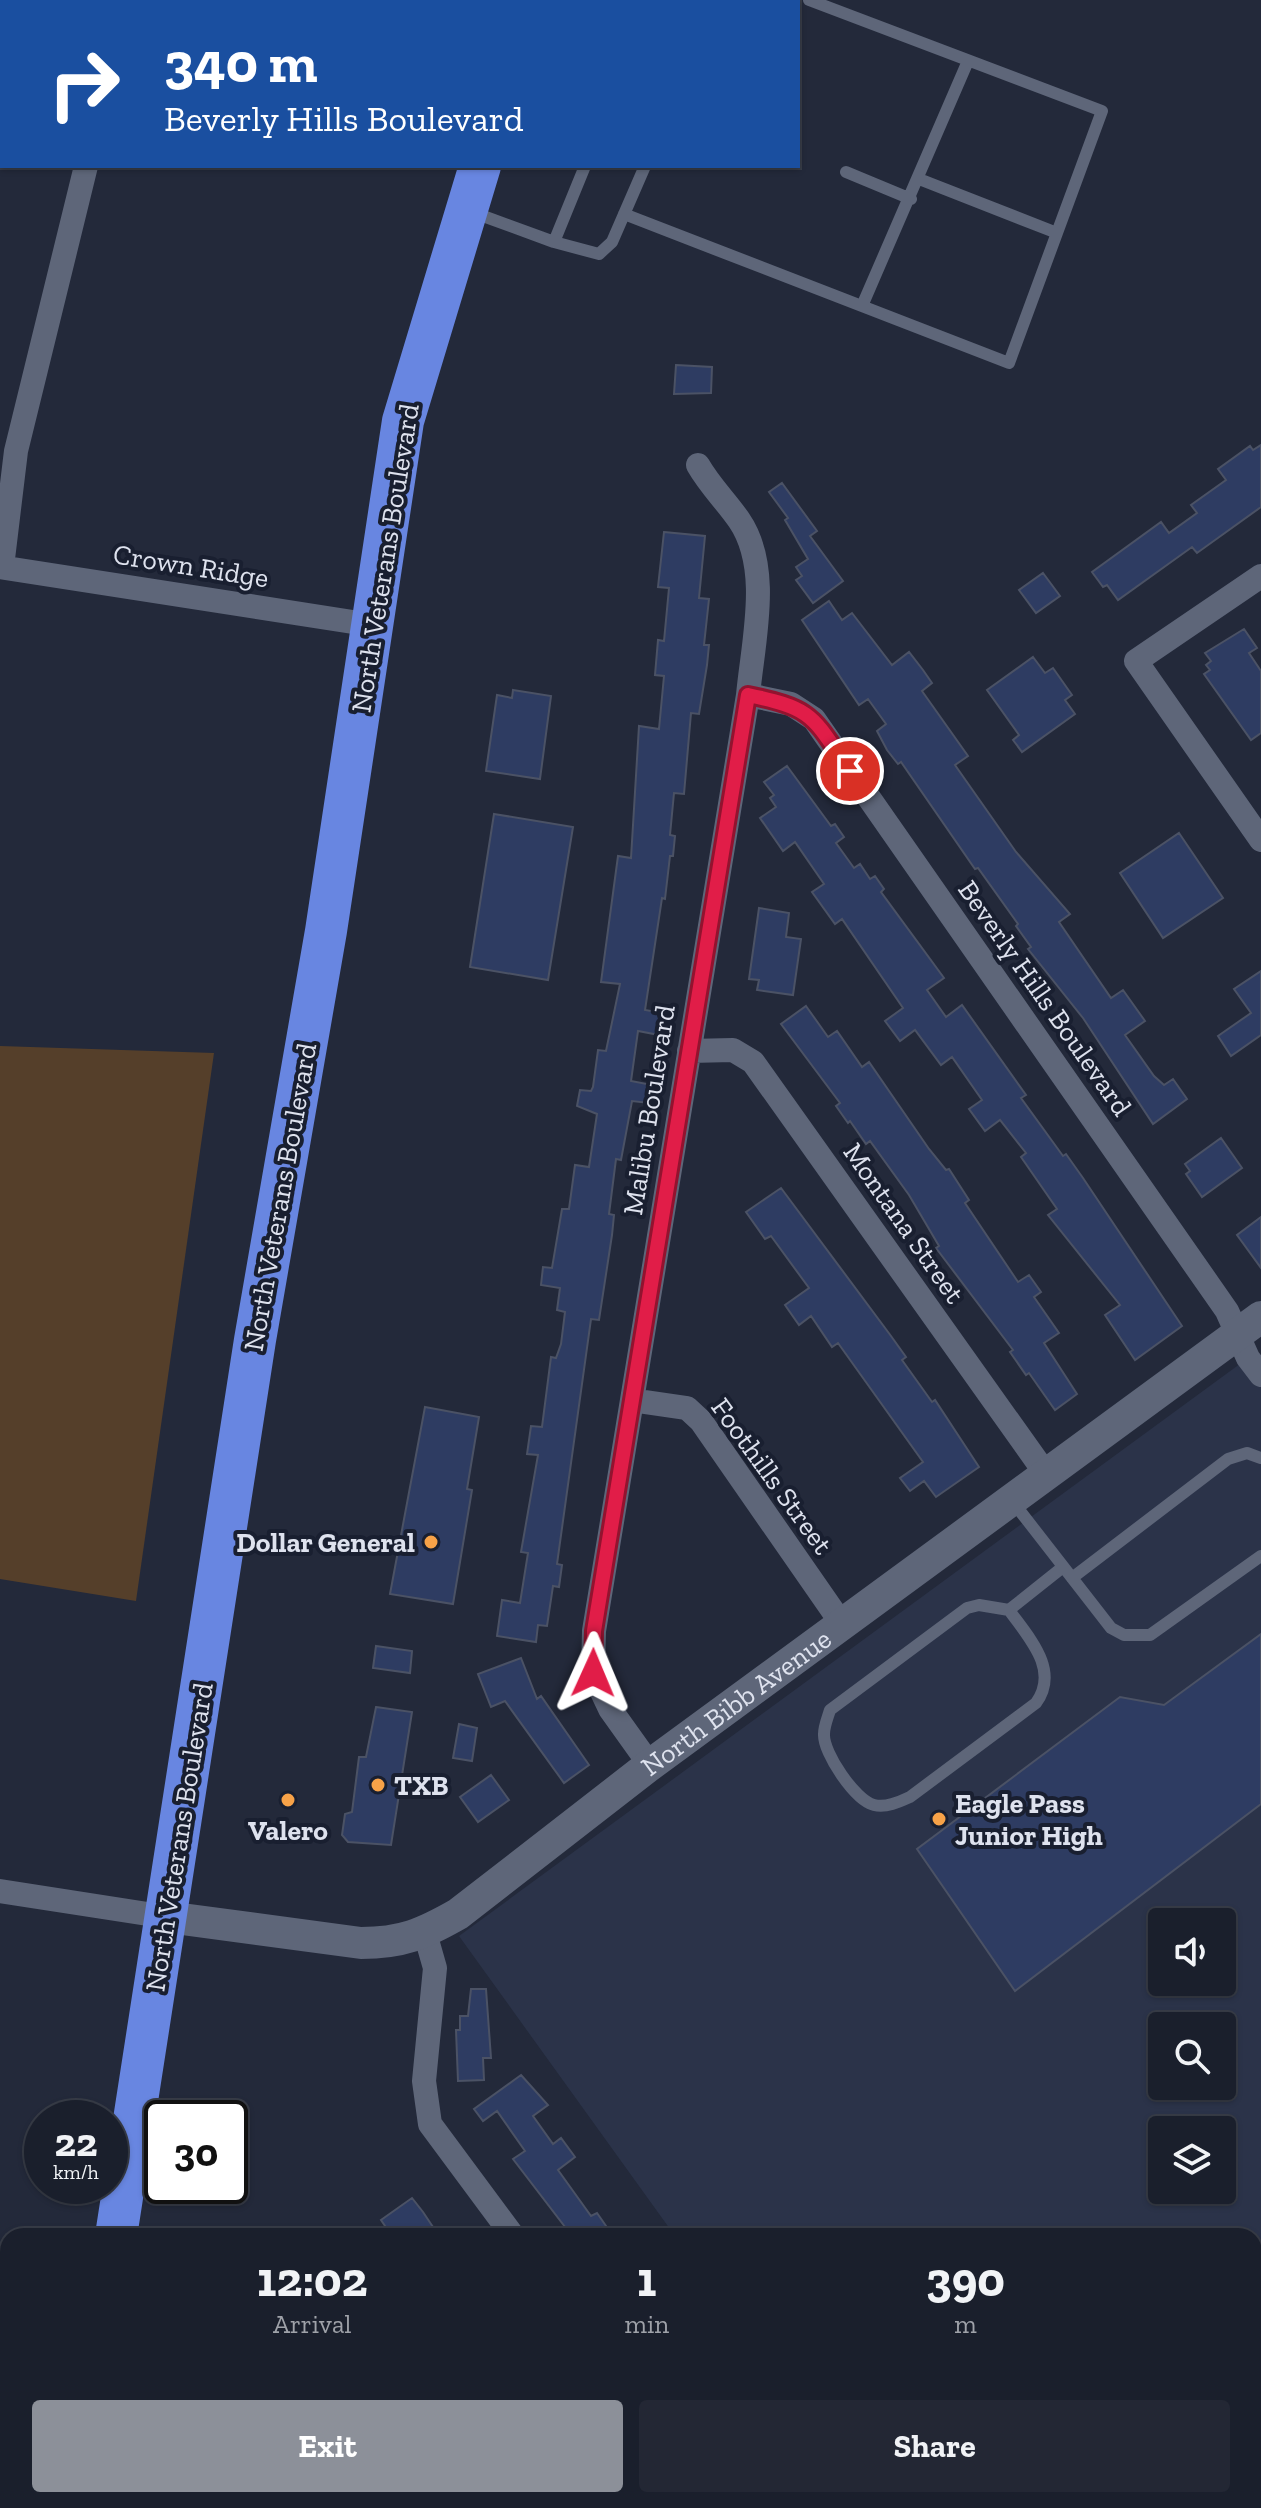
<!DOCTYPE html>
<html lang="en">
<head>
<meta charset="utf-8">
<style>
  :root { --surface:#1a1f2c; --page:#232734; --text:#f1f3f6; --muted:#9fa2a9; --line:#383d48; --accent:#8c9099 }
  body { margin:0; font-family:"Zilla Slab",serif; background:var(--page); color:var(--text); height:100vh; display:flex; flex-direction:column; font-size:30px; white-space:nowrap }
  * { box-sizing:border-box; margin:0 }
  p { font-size:26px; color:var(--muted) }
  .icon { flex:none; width:44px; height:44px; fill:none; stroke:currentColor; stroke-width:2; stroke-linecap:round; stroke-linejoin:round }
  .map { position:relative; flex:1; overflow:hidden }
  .sheet { position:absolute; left:0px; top:2228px; width:1262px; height:280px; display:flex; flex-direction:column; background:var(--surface); border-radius:24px 24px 0 0; box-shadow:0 2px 6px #0004,0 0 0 2px var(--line) }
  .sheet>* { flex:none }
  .banner { position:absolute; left:0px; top:0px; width:800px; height:168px; box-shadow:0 2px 6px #0004,0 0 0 2px var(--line); background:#1a4fa0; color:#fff; overflow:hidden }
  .buttons { position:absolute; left:1148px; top:1908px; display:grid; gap:16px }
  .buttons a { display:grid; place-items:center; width:88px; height:88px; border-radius:8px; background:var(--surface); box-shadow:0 2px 6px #0004,0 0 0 2px var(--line); font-size:40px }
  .speed { position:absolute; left:24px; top:2100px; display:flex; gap:16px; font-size:40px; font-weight:700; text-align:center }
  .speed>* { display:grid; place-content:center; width:104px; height:104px; border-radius:50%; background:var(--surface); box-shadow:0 2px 6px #0004,0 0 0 2px var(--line); line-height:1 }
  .speed small { font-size:20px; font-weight:400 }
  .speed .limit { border:4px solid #111; border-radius:12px; background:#fff; color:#111 }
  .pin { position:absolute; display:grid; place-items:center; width:68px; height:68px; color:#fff; margin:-34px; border:4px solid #fff; border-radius:50%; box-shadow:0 2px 8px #0007 }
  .me { position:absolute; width:88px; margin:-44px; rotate:1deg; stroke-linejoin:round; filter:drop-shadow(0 0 6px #0008) }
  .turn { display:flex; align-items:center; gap:28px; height:168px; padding:0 32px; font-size:36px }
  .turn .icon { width:104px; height:104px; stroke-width:2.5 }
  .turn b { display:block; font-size:56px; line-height:68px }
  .eta { display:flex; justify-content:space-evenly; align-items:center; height:136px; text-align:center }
  .eta b { font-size:48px; font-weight:800; line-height:56px }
  .cta { display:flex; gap:16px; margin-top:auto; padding:16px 32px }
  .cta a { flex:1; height:92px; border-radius:8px; background:var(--accent); color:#fff; font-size:32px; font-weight:800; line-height:92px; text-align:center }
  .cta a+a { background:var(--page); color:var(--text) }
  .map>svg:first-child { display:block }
</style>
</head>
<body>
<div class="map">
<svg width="1261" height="2508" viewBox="0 0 1261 2508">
  <rect width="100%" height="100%" fill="#23293a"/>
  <!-- built -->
  <path fill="#2b3349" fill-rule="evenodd" d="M1248,1358L1261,1378V2448L1254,2453V2236H675L459,1936ZM1162,1922H1222V1982H1162ZM1162,2026H1222V2086H1162ZM1162,2130H1222V2190H1162Z
    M866,2500H1189L1178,2508H871Z"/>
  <!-- green -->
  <path fill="#553f2a" d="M0,1046L214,1053L136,1601L0,1579Z"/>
  <!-- building -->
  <path fill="#2e3c62" stroke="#4b5265" stroke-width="2" d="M676,365L712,367L711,393L674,394Z
    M1261,445V507L1197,553L1192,547L1118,600L1107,585L1103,587L1092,572L1161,522L1169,533L1197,513L1191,505L1226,480L1218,469L1250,446L1253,450Z
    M782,483L817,531L810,536L843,581L813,603L796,580L802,576L796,567L808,559L785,520L788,518L769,492Z
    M664,532L705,536L699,598L709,599L704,645H709L707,665L699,714L691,713L684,794L674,793L670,835L675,836L673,856H670L665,899L662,898L645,1010L663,1013L659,1035L638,1031L631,1081L652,1085L649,1103L632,1101L621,1160L616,1159L609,1214L614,1215L612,1235L599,1320L591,1319L557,1564L562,1565L559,1587L553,1586L547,1626L538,1625L536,1642L497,1636L502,1600L520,1603L528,1553L521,1552L538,1455L527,1454L531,1426L542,1427L551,1357L556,1358L561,1344L565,1312L557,1310L560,1288L541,1285L543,1267L552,1268L562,1209H569L575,1165L589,1167L597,1114L577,1106L580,1090L591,1091L593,1087L598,1050L606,1051L620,984L601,982L618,856L631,858L639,726L659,729L664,676L655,675L658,640L664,641L669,588L658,587Z
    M1043,573L1060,596L1036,613L1019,590Z
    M829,601L842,620L852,613L892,665L909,652L923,670L932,683L922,691L968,756L955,765L1016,852L1070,914L1059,922L1111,998L1123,990L1145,1021L1125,1035L1154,1076L1164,1085L1173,1079L1187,1099L1153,1124L1083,1018L1028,949L1031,947L1016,926L1018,924L978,868L975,869L901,762L898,764L887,750L877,731L886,724L868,699L859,705L802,620Z
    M1244,629L1257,648L1249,653L1261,671V733L1251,740L1204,674L1210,670L1206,665L1211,661L1205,653Z
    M1033,657L1045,673L1053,668L1072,695L1065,700L1075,714L1022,752L1013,740L1019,735L987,690Z
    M513,690L551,696L540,779L486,771L497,695L512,698Z
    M787,766L831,826L835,824L844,837L836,843L854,868L860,864L870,879L875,876L884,889L881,892L944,978L927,990L946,1017L962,1005L1026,1095L1021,1098L1063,1156L1066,1154L1083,1178L1182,1326L1135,1360L1105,1315L1120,1305L1048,1215L1057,1209L1021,1157L1026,1153L1000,1120L985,1131L969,1109L982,1100L952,1057L941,1065L915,1030L900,1041L885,1021L903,1008L842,919L835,924L812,892L824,884L795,842L783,851L760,818L776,807L770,798L774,795L764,782Z
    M494,814L573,827L548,980L470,967Z
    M1179,833L1223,898L1163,938L1120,873Z
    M759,908L789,913L786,937L801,939L793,995L757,990L759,980L749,979Z
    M1261,971V1035L1231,1056L1218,1036L1251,1013L1234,989Z
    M806,1006L828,1037L837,1031L862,1067L869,1062L929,1149L946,1170L949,1169L969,1200L965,1203L1018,1282L1029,1275L1041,1292L1034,1297L1059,1333L1044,1343L1077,1394L1055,1410L1029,1373L1026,1375L1010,1352L1013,1350L936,1248L939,1246L909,1195L870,1141L866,1144L850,1121L848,1123L836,1106L840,1103L781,1024Z
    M1221,1138L1242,1168L1202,1197L1186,1174L1190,1171L1185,1164Z
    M781,1188L891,1336L906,1357L902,1360L932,1402L935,1400L979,1467L936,1497L924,1481L910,1491L900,1478L923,1462L838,1343L832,1347L811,1316L799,1325L785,1305L809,1288L771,1236L765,1239L746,1212Z
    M1261,1217V1268L1237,1235Z
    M425,1407L479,1417L467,1489L472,1490L453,1604L390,1594Z
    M1261,1634V1804L1015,1991L917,1849L1120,1697L1164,1705Z
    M376,1646L412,1651L410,1673L373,1668Z
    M521,1658L537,1699L541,1696L589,1765L564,1783L505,1701L491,1707L478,1674Z
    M376,1707L412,1712L391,1845L348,1842L342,1835L345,1814L352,1812L359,1757H366Z
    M459,1724L477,1728L472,1761L453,1758Z
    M491,1775L509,1800L478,1822L460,1797Z
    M471,1989H486L491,2058H483L484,2080L458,2081L456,2030H460V2016H468Z
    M521,2075L548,2105L533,2116L553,2144L561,2138L575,2157L558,2170L591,2216L597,2213L613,2236H572L513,2159L525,2151L497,2111L483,2121L474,2109Z
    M412,2198L423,2212L439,2236H407L402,2229L392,2236L381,2220Z"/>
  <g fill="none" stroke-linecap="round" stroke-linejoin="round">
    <!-- lane -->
    <path stroke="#5e6679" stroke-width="12" d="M711,2L712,0
      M846,172L911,199
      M919,179L1057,233
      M472,212L554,242L599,254L612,242L645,166
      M624,214L1009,363L1102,111L809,0
      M554,242L585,166
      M862,306L968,61
      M1013,1502L1111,1628L1124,1635H1150L1261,1556
      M1072,1578L1228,1459L1247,1453L1261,1458
      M1009,1610C1029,1638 1060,1670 1036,1703L910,1797C899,1802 886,1808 874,1805C855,1800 823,1753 824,1734C824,1726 828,1717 830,1710L967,1608L979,1605L1009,1610L1063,1567"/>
    <!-- street -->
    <path stroke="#5e6679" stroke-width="24" d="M0,80H2
      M0,567L372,625
      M2,567L16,451L86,166
      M1261,576L1136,661L1261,840
      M748,695L791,704L814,719L1227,1311L1248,1358L1261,1375
      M689,1051L733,1050L753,1062L1046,1474
      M632,1400L687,1408L701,1421L842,1624
      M650,1765L610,1709L593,1673L594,1631L748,695C753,641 772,568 739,520C725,500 710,486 698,465
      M0,1891L167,1917
      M425,1933L435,1968L424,2081L430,2124L513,2236
      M0,2428L8,2429
      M707,2500L713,2508
      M479,2508L490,2500"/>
    <!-- secondary -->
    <path stroke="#5e6679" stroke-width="32" id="s1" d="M167,1917L361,1943C402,1943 423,1934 458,1914L650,1765L1261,1317"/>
    <!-- highway -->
    <path stroke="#6886e1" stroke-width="42" d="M536,2L537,0
      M116,2236L255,1340L326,931L403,421L480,166
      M78,2508L79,2500"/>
  </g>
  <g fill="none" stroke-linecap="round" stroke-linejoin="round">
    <defs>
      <path id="route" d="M593,1673L594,1631L748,695C815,709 812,716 850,771"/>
    </defs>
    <!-- route casing -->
    <use href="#route" stroke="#92132f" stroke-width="20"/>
    <!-- route -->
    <use href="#route" stroke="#e11d48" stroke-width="14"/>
  </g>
  <!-- markers -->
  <g fill="#f7a248" stroke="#191f30" stroke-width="3">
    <circle cx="431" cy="1542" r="8"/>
    <circle cx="378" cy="1785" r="8"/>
    <circle cx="288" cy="1800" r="8"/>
    <circle cx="939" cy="1819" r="8"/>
  </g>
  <g text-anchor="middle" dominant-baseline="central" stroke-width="8" stroke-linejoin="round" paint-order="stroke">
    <!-- street labels -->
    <g font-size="28" fill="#dee2ee" stroke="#191f30">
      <text transform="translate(385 558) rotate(-81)">North Veterans Boulevard</text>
      <text transform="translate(191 566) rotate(9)">Crown Ridge</text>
      <text transform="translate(1045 998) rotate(55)">Beverly Hills Boulevard</text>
      <text transform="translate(649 1110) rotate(-81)">Malibu Boulevard</text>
      <text transform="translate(280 1197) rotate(-80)">North Veterans Boulevard</text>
      <text transform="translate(904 1223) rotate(55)">Montana Street</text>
      <text transform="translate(772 1476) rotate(54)">Foothills Street</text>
      <text stroke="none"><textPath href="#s1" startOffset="648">North Bibb Avenue</textPath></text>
      <text transform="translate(179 1837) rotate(-81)">North Veterans Boulevard</text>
    </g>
    <!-- poi labels -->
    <g font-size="28" font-weight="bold" fill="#dee2ee" stroke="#191f30" text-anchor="start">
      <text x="415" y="1542" text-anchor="end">Dollar General</text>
      <text x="394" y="1785">TXB</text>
      <text x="955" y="1803">Eagle Pass<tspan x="955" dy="32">Junior High</tspan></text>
      <text x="288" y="1830" text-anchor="middle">Valero</text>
    </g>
  </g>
</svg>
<div class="buttons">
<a><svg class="icon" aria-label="sound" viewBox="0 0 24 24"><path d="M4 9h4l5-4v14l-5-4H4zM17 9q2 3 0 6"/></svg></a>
<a><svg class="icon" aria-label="search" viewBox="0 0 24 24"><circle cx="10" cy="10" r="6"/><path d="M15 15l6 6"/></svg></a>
<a><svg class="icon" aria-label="layers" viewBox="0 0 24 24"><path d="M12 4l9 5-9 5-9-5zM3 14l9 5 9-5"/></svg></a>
</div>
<div class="speed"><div>22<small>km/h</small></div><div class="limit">30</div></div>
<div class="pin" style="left:850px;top:771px;background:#d93025"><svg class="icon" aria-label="arrive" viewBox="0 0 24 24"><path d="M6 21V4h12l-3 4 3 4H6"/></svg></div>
<svg class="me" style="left:593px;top:1673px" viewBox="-20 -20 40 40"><path d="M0-17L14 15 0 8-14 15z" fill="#e11d48" stroke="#fff" stroke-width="4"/></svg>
<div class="banner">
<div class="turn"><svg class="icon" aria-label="right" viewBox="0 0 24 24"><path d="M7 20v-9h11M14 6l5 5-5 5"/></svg><div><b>340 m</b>Beverly Hills Boulevard</div></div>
</div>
<section class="sheet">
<div class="eta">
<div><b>12:02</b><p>Arrival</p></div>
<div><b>1</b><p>min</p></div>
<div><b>390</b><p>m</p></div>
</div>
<div class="cta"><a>Exit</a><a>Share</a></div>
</section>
</div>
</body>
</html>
